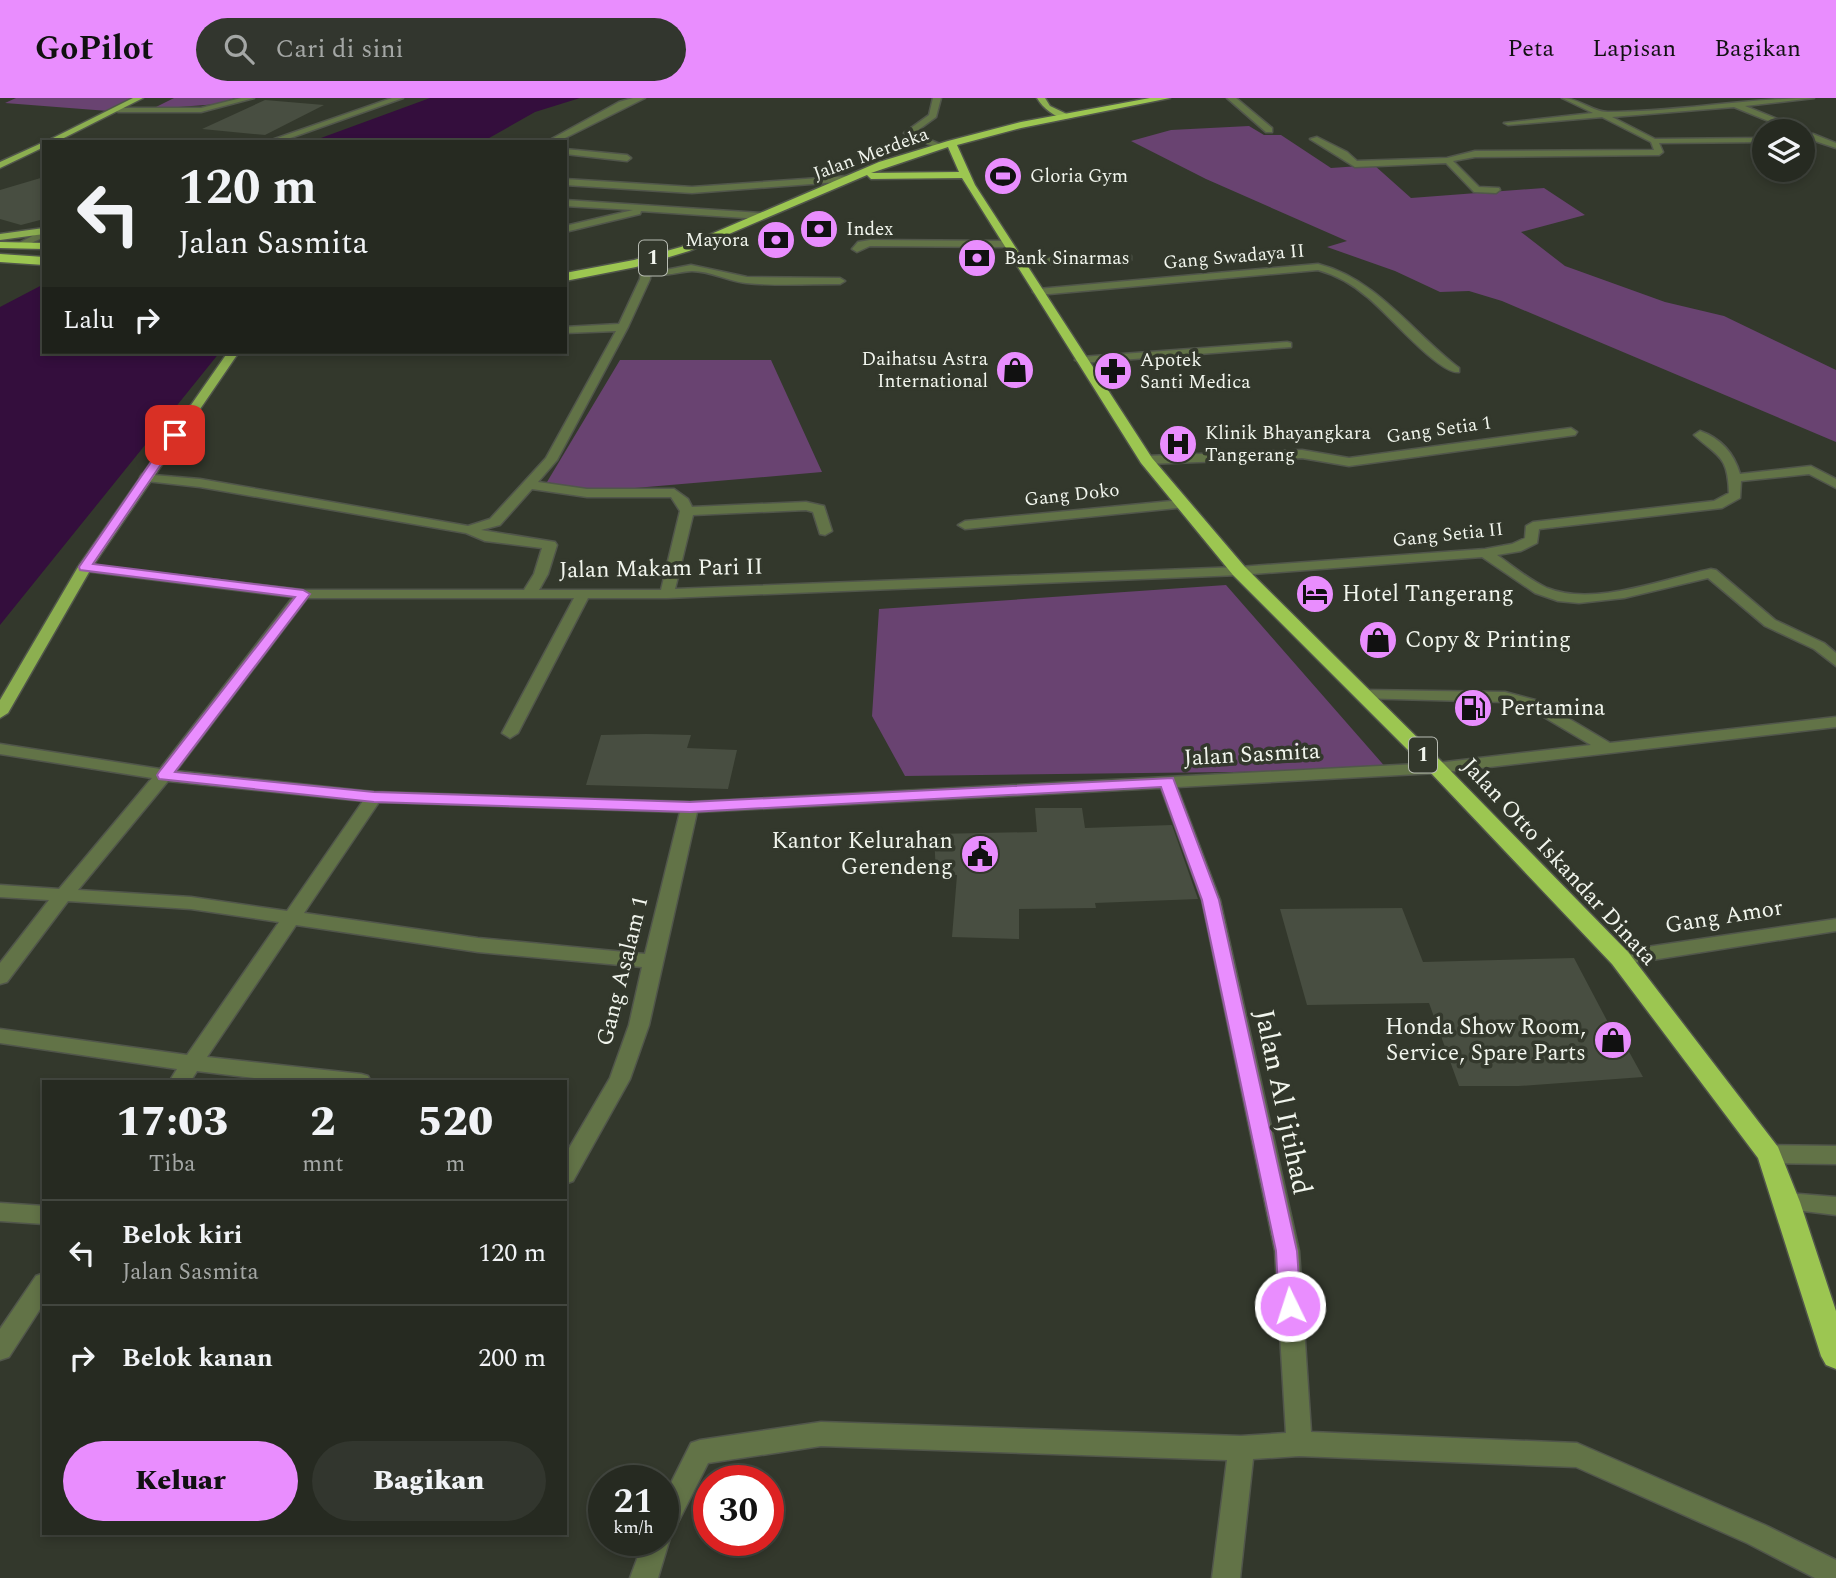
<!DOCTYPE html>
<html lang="id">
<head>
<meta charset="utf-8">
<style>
  :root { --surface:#262a21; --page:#32362e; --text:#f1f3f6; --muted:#a4a7a5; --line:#42463f; --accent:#e98dfe }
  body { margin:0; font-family:Spectral,serif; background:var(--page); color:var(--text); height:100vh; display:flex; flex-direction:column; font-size:26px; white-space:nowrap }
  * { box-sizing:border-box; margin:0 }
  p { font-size:23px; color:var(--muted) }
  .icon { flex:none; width:38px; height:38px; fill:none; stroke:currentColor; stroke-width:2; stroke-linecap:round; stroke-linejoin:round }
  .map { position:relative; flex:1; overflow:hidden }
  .side { position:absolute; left:42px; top:982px; width:525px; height:455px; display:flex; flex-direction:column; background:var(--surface); border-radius:0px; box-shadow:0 4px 10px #0003,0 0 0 2px var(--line) }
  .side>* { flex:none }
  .banner { position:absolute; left:42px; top:42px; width:525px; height:214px; border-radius:0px; box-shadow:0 4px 10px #0003,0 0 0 2px var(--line); background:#262a21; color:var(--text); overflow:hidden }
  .buttons { position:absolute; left:1752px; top:21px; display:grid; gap:14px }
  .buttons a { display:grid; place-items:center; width:63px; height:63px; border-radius:50%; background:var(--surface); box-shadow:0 4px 10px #0003,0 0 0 2px var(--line); font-size:35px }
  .speed { position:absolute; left:588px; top:1367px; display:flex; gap:14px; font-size:35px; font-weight:700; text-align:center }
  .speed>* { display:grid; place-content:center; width:91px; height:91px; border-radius:50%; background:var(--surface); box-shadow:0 4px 10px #0003,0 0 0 2px var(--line); line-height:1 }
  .speed small { font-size:18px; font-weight:400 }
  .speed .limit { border:10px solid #d22; background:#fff; color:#111 }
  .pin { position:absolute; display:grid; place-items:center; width:60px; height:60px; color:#fff; margin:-30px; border-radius:14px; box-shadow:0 4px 10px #0006 }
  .me { position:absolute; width:77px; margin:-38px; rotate:356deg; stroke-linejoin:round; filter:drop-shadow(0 0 5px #0008) }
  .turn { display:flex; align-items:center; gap:24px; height:147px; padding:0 21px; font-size:32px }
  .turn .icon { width:91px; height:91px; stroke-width:2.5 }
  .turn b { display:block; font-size:49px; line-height:60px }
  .then { display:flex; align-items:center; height:66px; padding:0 21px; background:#0003; gap:14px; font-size:26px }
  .eta { display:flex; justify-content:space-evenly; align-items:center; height:119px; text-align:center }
  .eta b { font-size:42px; font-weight:800; line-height:49px }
  .button { display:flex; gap:14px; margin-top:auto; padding:14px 21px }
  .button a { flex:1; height:80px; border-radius:42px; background:var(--accent); color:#111; font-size:28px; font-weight:800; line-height:80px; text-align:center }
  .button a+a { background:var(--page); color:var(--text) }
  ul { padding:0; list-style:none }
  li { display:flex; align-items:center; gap:21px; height:105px; padding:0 21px; border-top:2px solid var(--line) }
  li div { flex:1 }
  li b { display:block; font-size:26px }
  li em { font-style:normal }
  header { display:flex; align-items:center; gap:42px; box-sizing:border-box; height:98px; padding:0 35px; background:var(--accent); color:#111 }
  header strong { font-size:33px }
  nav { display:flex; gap:38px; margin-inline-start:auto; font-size:24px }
  .search { width:490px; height:63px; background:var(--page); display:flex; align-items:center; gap:18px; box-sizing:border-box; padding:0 24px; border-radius:38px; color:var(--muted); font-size:26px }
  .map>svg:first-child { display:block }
</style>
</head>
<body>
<header>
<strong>GoPilot</strong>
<div class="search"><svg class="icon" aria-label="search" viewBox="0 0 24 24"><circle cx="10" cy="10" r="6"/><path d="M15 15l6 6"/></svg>Cari di sini</div>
<nav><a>Peta</a><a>Lapisan</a><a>Bagikan</a></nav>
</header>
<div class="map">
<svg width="1836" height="1480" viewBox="0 0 1836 1480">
  <rect width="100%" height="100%" fill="#33382c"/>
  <!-- green -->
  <path fill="#694371" d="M16,0H134L108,13L5,5Z
    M174,0H235L218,6L152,11Z
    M1249,28L1264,37H1281L1331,70L1374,67L1411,100L1544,90L1585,117L1521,134L1565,168L1665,204L1724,218L1836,272V344L1502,203L1469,193L1440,194L1395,173L1327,149L1347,143L1206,81L1131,43L1171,32Z
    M620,262H771L822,374L588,394L547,384Z
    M1226,487L1388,672L905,678L872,618L879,511Z"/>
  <!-- water -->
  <path fill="#340e3d" d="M430,0H580L535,14L482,44H310Z
    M44,186V254H220L0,527V209Z"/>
  <!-- building -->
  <path fill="#484e41" d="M265,2L324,7L265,37L202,31Z
    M44,79V121L21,127L0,121V92Z
    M646,636L691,637L687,650L737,652L728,691L586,687L601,637Z
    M1035,710H1082L1085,730L1172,727L1198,801L1095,805L1096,810L1019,811V841L952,839L957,777H936L934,736L1037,734Z
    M1402,810L1423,864L1574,860L1612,932H1617L1643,979L1519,988H1459L1429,905L1307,907L1280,811Z"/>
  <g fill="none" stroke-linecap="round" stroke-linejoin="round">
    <defs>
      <path id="minor" d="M241,0H254L201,14H118L114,12L118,10H201Z
        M392,0H403L279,44H266Z
        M633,0H645L557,44H546L619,4Z
        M933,0H941L936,19L914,35L942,47L939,51L904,35L929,17Z
        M1227,0H1236L1272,30V34H1266Z
        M1562,0C1579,0 1592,14 1608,14C1677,14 1745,0 1814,0L1745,8L1802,31L1803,33L1802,34L1793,33L1734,9L1612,19L1655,41L1764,40V44L1659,45L1663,54L1659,57L1475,59L1453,63L1479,89L1499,90L1500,92L1496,95L1474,94L1446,65L1355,69L1310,41L1317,39L1347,54L1357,63L1447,60L1475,53L1654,52L1651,44L1602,19L1508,27L1504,25L1593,15Z
        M1802,36H1813L1836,45V50L1809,41H1802Z
        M565,51L627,57L631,60L627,63L565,56Z
        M848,78L851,83L692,95L565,87V81L692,89Z
        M565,102L761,115L766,118L761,121L641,113L640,116L565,134V128L633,112L565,108Z
        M44,132V139L23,149L15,147Z
        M870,142L1007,143L1012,146L1007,149L870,148L857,154L852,151L858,144Z
        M1131,158V162L1128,163L1019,167L1014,164L1019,161Z
        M643,160L651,162L650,181L628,229L557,362L538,384L587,391H674L688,401L692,409L806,404L824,408L832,433L825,437L820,436L813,414L806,412L693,417L675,491L1239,469L1485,451L1512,446L1525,440L1526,428L1533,424L1714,403L1729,395C1728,357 1718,359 1694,337L1700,333C1720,340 1734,355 1740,376L1811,368L1836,381V390L1809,376L1741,383L1740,400L1722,410L1539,431L1537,445L1521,453L1497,457C1513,468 1529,482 1547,490C1594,509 1663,481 1711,471L1716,472L1775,522L1824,545L1836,555V568L1814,551L1765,528L1708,480L1624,500L1579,505L1558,503L1535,495L1482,459L1239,477L667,500H588L518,635L510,640L502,635L574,500H307L176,673L374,694L690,704L1437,665L1591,647L1527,609L1505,604L1357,600L1355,597L1363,592L1505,594L1539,603L1610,645L1836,619V629L1437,675L1177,689L1220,802L1299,1153L1311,1334L1577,1345L1765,1427L1836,1462V1480H1815L1747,1445L1576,1369L1299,1358L1253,1361L1240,1480H1212L1227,1362L821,1348L708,1365L670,1440L658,1480H630L644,1442H663V1401L691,1345L700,1342L821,1324L1241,1338L1286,1335L1275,1153L1202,802L1161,690L697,714L649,927L630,981L573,1083L565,1086V1057L610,980L629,927L642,869L478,854L296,827L207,959L361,976L368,978L371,984H287L197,973L190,984H169L177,971L0,945V931L187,957L279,824L191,811L68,803L7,884L0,886V865L49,802L0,799V787L59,791L152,680L0,656V646L160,671L293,499L85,473L80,472V466L303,492H524L534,476L542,450L485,443L466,435L200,389L146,383L140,379L142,376L200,381L468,428L490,421L546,360L616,233L565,235V229L619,226L640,181ZM532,391L587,399H671L680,413L661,492H539L548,476L557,447L555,444L481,432L500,427ZM168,683L363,703L287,813L191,799L78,792ZM379,704L680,714L645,856L478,840L304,815Z
        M1318,166C1377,181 1412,234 1459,270V274C1439,277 1385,212 1366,198C1352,186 1336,177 1318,172L1038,197L1033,194L1038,191Z
        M691,167L747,179L840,180L845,183L840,186C809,186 777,188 746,185C727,183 711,173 692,173C681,173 665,180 655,174Z
        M1287,244L1291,245V249L1081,265L1075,262L1081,259Z
        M1571,330L1577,334L1575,337L1349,368L1302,360L1146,366L1140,362L1146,358L1302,352L1349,360Z
        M1182,402L1189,406L1187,409L965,431L958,427L965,423Z
        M1836,821V833L1620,867L1613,865L1610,860L1613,855L1620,853Z
        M1769,1047L1836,1048V1066L1769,1065L1761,1062L1758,1056L1761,1050Z
        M1787,1095L1836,1099V1117L1779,1110L1776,1104L1779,1098Z
        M0,1105L44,1108V1126L0,1123Z
        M44,1175V1205L9,1259L0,1262V1231L36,1178Z"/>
      <path id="major" d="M133,0H143L56,44H45Z
        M1037,0H1045L1050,8L1073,19C1060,24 1044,12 1037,0Z
        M44,44V49L0,70V64Z
        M44,130V136L0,142V136Z
        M228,254H239L92,469L8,615L0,620V602L78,469Z"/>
      <path id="highway" d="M1150,0H1170L1021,30L957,47L975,87L1152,360L1245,469L1444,666L1628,854L1778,1049L1800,1104L1836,1213V1271L1826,1267L1821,1258L1758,1060L1612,866L1430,674L1233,477L1141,365L962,80L871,81L867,77L689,153L636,169L565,183V175L634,162L681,149L879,64L948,43L1021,24ZM948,49L959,74L871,75Z
        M0,144L44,145V151L0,150Z
        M0,156L44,159V167L0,164Z"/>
    </defs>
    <!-- minor casing -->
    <use href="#minor" stroke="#51564b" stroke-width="3"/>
    <!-- major casing -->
    <use href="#major" stroke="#51564b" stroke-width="3"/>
    <!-- highway casing -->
    <use href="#highway" stroke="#51564b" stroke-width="3"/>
    <!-- minor -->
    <use href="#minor" fill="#627347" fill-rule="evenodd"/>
    <!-- major -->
    <use href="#major" fill="#8caf50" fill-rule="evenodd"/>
    <!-- highway -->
    <use href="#highway" fill="#9cc651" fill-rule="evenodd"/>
  </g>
  <!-- route -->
  <path fill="#e98dfe" stroke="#975ca5" stroke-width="2" d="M175,334L181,337L93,466L303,492L310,496L175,674L374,694L690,704L1173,680L1219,802L1297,1153L1301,1208L1298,1215L1290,1218L1282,1215L1279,1208L1276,1153L1202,802L1161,689L690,714L374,704L159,681L157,677L159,674L295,499L80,472L79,469L171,335Z"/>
  <!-- icons -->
  <defs>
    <symbol id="stadium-disc" viewBox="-11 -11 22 22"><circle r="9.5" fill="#e98dfe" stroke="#33382c"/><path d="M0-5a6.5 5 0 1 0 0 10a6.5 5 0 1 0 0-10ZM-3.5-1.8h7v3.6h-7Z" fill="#111"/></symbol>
    <symbol id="bank-disc" viewBox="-11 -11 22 22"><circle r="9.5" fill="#e98dfe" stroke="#33382c"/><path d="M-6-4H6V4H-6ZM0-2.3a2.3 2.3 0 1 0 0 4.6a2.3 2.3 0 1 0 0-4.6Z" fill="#111"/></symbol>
    <symbol id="shop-disc" viewBox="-11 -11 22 22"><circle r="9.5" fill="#e98dfe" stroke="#33382c"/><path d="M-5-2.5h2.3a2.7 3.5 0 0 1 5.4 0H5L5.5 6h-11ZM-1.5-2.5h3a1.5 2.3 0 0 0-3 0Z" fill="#111"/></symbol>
    <symbol id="pharmacy-disc" viewBox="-11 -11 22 22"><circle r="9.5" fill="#e98dfe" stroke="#33382c"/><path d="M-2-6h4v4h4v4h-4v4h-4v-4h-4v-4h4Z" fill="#111"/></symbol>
    <symbol id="hospital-disc" viewBox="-11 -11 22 22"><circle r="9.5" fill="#e98dfe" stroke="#33382c"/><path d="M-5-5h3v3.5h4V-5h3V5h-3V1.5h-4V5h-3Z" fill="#111"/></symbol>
    <symbol id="hotel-disc" viewBox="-11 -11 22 22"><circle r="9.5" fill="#e98dfe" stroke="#33382c"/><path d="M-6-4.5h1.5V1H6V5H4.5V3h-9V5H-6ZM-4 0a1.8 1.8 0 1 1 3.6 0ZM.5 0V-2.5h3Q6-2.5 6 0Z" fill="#111"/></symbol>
    <symbol id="fuel-disc" viewBox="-11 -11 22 22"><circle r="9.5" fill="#e98dfe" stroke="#33382c"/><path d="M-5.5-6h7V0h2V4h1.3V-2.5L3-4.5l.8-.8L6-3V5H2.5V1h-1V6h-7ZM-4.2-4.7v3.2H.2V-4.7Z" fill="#111"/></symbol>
    <symbol id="civic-disc" viewBox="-11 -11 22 22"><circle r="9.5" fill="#e98dfe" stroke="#33382c"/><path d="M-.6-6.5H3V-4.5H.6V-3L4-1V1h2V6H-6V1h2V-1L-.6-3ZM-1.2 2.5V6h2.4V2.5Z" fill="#111"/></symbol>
  </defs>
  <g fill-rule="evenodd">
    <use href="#stadium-disc" x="981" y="56" width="44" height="44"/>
    <use href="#bank-disc" x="797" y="109" width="44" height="44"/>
    <use href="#bank-disc" x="754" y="120" width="44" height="44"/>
    <use href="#bank-disc" x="955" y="138" width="44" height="44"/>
    <use href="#shop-disc" x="993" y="250" width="44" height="44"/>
    <use href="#pharmacy-disc" x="1091" y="251" width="44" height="44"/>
    <use href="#hospital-disc" x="1156" y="324" width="44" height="44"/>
    <use href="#hotel-disc" x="1293" y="474" width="44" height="44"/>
    <use href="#shop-disc" x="1356" y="520" width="44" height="44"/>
    <use href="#fuel-disc" x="1451" y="588" width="44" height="44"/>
    <use href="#civic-disc" x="958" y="734" width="44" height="44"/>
    <use href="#shop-disc" x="1591" y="920" width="44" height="44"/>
  </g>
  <g text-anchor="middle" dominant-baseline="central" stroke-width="7" stroke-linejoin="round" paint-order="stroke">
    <!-- far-street labels -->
    <g font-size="19" fill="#f1f5ed" stroke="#33382c">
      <text transform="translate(871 56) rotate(-20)">Jalan Merdeka</text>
      <text transform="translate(1234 159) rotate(-5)">Gang Swadaya II</text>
      <text transform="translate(1439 332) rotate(-8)">Gang Setia 1</text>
      <text transform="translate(1072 397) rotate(-6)">Gang Doko</text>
      <text transform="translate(1448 437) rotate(-6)">Gang Setia II</text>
    </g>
    <!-- far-poi labels -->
    <g font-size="19" fill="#f1f5ed" stroke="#33382c" text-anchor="start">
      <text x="1030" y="78">Gloria Gym</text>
      <text x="846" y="131">Index</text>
      <text x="749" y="142" text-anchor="end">Mayora</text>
      <text x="1004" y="160">Bank Sinarmas</text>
      <text x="988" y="261" text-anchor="end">Daihatsu Astra<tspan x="988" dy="22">International</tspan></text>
      <text x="1140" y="262">Apotek<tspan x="1140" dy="22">Santi Medica</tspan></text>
      <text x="1205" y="335">Klinik Bhayangkara<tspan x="1205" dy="22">Tangerang</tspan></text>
    </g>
    <!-- shield labels -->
    <g fill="#33382c" stroke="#b8bcb3" stroke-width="2">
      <rect x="639" y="142.5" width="28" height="35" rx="5"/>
      <rect x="1409" y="639.5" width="28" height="35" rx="5"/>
    </g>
    <g font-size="21" font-weight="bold" fill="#f1f5ed">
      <text x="653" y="160">1</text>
      <text x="1423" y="657">1</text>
    </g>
    <!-- street labels -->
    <g font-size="23" fill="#f1f5ed" stroke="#33382c">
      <text transform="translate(661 471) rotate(-1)">Jalan Makam Pari II</text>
      <text transform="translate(1252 657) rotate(-3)">Jalan Sasmita</text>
      <text transform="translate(1559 764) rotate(47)">Jalan Otto Iskandar Dinata</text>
      <text transform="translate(1724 819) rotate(-9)">Gang Amor</text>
      <text transform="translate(623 873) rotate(-76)">Gang Asalam 1</text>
    </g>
    <!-- poi labels -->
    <g font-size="23" fill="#f1f5ed" stroke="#33382c" text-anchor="start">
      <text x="1342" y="496">Hotel Tangerang</text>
      <text x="1405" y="542">Copy &amp; Printing</text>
      <text x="1500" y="610">Pertamina</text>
      <text x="953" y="743" text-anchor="end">Kantor Kelurahan<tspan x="953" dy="26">Gerendeng</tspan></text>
      <text x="1586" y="929" text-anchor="end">Honda Show Room,<tspan x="1586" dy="26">Service, Spare Parts</tspan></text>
    </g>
    <!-- near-street labels -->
    <g font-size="28" fill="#f1f5ed" stroke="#33382c">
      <text transform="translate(1283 1004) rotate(78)">Jalan Al Ijtihad</text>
    </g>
  </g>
</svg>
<div class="buttons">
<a><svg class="icon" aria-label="layers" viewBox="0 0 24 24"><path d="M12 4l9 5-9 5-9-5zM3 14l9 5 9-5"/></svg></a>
</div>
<div class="speed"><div>21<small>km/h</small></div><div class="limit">30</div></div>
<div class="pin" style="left:175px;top:337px;background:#d93025"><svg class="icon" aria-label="arrive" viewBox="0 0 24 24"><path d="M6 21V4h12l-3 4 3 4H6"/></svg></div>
<svg class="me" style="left:1290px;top:1208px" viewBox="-20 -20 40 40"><circle r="17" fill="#e98dfe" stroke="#fff" stroke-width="3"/><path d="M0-11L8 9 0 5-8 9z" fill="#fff"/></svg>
<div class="banner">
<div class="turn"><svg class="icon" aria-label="left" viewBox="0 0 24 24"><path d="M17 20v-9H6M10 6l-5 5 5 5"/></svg><div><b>120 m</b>Jalan Sasmita</div></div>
<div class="then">Lalu<svg class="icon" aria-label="right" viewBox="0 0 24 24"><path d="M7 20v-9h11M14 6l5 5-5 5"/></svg></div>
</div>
<section class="side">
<div class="eta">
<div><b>17:03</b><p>Tiba</p></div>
<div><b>2</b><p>mnt</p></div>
<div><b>520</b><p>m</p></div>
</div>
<ul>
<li><svg class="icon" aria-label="left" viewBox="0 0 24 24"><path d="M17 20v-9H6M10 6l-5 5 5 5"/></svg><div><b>Belok kiri</b><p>Jalan Sasmita</p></div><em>120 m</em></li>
<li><svg class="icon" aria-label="right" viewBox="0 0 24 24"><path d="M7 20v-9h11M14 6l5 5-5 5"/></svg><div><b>Belok kanan</b></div><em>200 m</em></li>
</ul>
<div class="button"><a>Keluar</a><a>Bagikan</a></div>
</section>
</div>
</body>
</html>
